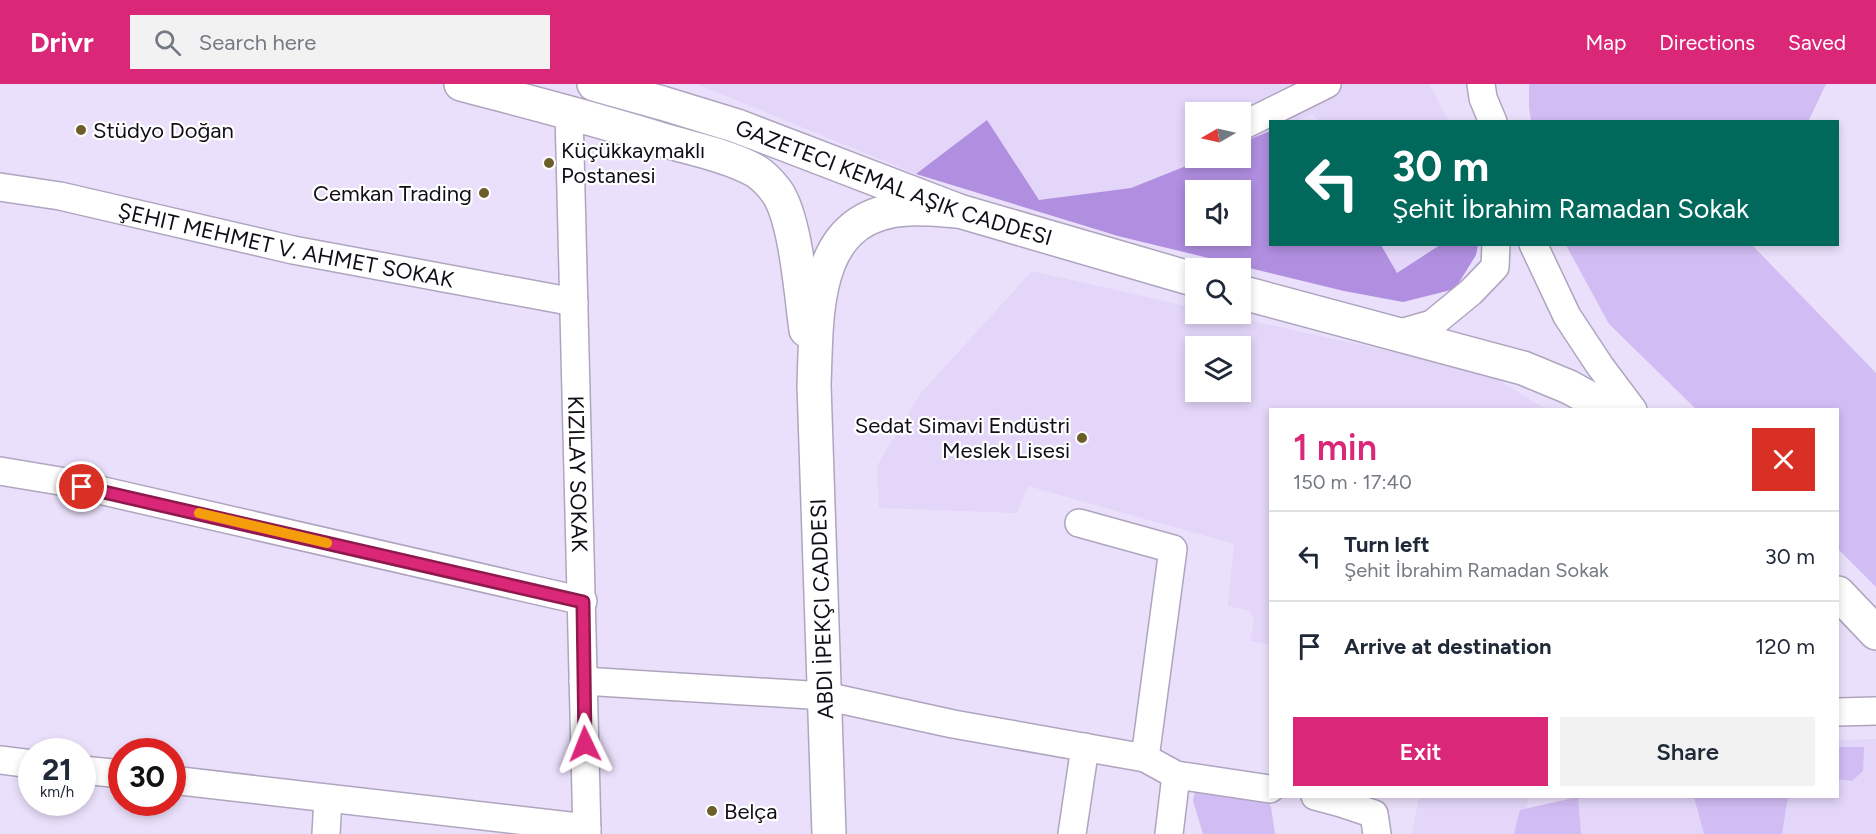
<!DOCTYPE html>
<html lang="en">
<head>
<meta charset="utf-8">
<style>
  :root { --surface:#fff; --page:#f2f2f3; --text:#1f2937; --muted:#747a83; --line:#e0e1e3; --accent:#db2777 }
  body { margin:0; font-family:Figtree,sans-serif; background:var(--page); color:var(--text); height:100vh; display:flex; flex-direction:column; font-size:22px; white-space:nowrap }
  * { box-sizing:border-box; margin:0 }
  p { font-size:20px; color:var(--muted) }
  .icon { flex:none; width:33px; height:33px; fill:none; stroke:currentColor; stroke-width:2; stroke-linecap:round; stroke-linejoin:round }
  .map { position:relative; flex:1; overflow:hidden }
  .panel { position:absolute; left:1269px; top:324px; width:570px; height:390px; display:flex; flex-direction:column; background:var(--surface); border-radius:0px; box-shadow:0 3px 9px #0003 }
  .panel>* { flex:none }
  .banner { position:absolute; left:1269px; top:36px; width:570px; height:126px; border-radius:0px; box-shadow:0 3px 9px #0003; background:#00695c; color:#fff; overflow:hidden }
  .needle { width:39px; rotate:261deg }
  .controls { position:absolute; left:1185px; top:18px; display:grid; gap:12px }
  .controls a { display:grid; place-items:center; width:66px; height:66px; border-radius:0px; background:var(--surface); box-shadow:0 3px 9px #0003; font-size:30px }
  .speed { position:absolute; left:18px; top:654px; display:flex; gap:12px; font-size:30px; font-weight:700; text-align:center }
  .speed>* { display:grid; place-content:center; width:78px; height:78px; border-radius:50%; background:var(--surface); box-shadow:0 3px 9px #0003; line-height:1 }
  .speed small { font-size:15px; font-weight:400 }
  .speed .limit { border:9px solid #d22; background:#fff; color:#111 }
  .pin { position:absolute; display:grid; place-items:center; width:51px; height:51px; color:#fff; margin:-26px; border:3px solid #fff; border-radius:50%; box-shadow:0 2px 6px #0007 }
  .me { position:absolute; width:66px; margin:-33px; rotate:358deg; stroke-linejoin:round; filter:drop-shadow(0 0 4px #0008) }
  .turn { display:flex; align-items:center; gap:21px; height:126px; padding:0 24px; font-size:27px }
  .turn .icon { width:78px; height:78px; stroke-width:2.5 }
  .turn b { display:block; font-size:42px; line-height:51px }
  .round { display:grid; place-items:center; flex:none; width:63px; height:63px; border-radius:0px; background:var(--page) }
  .overview { display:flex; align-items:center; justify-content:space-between; height:102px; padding:0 24px }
  h1 { font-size:36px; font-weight:600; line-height:45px; color:var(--accent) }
  .cta { display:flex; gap:12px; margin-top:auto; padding:12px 24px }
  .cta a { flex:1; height:69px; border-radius:0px; background:var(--accent); color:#fff; font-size:24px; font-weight:600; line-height:69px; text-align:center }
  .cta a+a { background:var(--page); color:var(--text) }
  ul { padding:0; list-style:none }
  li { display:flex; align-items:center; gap:18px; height:90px; padding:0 24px; border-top:2px solid var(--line) }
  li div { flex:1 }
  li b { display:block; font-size:22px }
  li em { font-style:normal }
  header { display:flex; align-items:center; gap:36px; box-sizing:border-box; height:84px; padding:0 30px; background:var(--accent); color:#fff }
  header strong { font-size:28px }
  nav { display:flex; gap:33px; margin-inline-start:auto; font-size:21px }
  .search { width:420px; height:54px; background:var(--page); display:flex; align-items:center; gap:15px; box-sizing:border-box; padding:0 21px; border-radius:0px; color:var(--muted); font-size:22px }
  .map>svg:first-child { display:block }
</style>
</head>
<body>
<header>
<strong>Drivr</strong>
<div class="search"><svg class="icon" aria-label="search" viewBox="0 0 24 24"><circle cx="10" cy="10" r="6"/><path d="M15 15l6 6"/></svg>Search here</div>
<nav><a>Map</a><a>Directions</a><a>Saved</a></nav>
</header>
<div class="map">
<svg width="1876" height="750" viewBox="0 0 1876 750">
  <rect width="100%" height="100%" fill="#eae0fb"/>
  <!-- built -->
  <path fill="#e3d6f9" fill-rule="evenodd" d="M697,0H1429L1449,37H1318L1313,30L1295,37L1270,38V47L1241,59L1240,28H1196V74H1206L1131,104L1039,116L987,36L916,90Z
    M1381,161H1440L1397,190Z
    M1032,187L1195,224L1196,230H1220L1487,289L1546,325L1270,326V561L1250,557L1254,537L1250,527L1228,522L1234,460L1028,402L1017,429L879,424L877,382L921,309ZM1196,262H1240V308H1196Z
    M1876,655V750H1546L1566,713L1838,712V656Z
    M1419,713H1529L1521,750H1412Z"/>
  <!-- green -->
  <path fill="#d2bcf4" d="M1529,0H1826L1808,38L1531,37L1529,24Z
    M1566,161H1752L1876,289V503L1838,465V326L1696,325L1609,240Z
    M1838,663H1864L1863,687L1852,697L1838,695Z
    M1195,707L1267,717L1271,723L1275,750H1203L1193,717Z
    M1578,713L1581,750H1514L1520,726Z
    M1694,713H1788L1782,750H1704Z"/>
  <!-- forest -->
  <path fill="#b08ee0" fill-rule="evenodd" d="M987,36L1039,116L1131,104L1206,74H1240L1241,59L1270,47V160L1381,161L1397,189L1440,161H1478L1476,171L1455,205L1403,218L1344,207L1118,152L916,90ZM1196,106H1240V152H1196Z"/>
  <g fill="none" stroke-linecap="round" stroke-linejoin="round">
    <defs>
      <g id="minor">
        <path d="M1481,0L1483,14L1493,38"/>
        <path id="s1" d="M569,28L587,750"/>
        <path d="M1240,43L1327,0"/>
        <path id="s2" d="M0,103L60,112L293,166L574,218"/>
        <path d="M1533,160L1567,232L1600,282L1633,326"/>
        <path d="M1394,251L1432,240L1471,208L1495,183L1496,160"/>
        <path d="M0,387L60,397L583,517"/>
        <path d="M1079,439L1173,465L1145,674"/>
        <path d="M583,597L825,612L953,640L1145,674L1176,691L1270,705"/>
        <path d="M1838,628L1876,627"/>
        <path d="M0,676L32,680"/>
        <path d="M82,686L122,690"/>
        <path d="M172,696L587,744"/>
        <path d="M1315,712L1341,719L1374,730L1377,750"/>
        <path d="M326,750L328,715"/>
        <path d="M1072,750L1085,663"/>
        <path d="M1169,750L1176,691"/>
      </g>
      <g id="major">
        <path d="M461,0C529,18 596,35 663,56C693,65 726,71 754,86C763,91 771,100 777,108C796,136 801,210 806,246"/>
        <path id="s3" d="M594,0L662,19L737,42L959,127L1196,196"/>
        <path d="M1240,208L1523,284L1569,303L1611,326"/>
        <path d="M1838,509L1876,549"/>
        <path d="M829,750L814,301C817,228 811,130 908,125C925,124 943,126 959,127"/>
      </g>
    </defs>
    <!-- minor casing -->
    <use href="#minor" stroke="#afa5bf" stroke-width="30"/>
    <!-- major casing -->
    <use href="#major" stroke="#afa5bf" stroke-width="36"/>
    <!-- minor -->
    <use href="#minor" stroke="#fff" stroke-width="27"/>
    <!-- major -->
    <use href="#major" stroke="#fff" stroke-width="33"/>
  </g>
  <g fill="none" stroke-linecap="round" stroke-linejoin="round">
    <defs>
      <path id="route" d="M82,403L583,518L585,660"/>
    </defs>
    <!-- route casing -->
    <use href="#route" stroke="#8e194d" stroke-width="15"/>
    <!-- route -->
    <use href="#route" stroke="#db2777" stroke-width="10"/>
    <!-- slow -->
    <path stroke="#f59e0b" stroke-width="10" d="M199,429L327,459"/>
  </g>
  <!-- markers -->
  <g fill="#6d5d2b" stroke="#fff" stroke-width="2">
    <circle cx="81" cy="46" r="6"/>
    <circle cx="549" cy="79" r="6"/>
    <circle cx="484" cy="109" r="6"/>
    <circle cx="1082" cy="354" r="6"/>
    <circle cx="712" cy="727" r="6"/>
  </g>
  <g text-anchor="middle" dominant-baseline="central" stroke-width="4.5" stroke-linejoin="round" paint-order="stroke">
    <!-- poi labels -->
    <g font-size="22" fill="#110e17" stroke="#fff" text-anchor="start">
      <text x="93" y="46">Stüdyo Doğan</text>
      <text x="561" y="66">Küçükkaymaklı<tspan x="561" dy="25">Postanesi</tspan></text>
      <text x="472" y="109" text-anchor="end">Cemkan Trading</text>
      <text x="1070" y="341" text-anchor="end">Sedat Simavi Endüstri<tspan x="1070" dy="25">Meslek Lisesi</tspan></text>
      <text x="724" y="727">Belça</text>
    </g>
    <!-- street labels -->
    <g font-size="22" fill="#110e17" stroke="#fff">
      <text stroke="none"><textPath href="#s3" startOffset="316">GAZETECI KEMAL AŞIK CADDESI</textPath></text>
      <text stroke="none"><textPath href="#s2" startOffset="292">ŞEHIT MEHMET V. AHMET SOKAK</textPath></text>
      <text stroke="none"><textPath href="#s1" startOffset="362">KIZILAY SOKAK</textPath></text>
      <text transform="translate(822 525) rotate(-92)">ABDI İPEKÇI CADDESI</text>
    </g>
  </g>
</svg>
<div class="controls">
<a><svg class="needle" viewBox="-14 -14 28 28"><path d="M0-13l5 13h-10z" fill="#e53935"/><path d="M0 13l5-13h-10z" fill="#747a83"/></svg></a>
<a><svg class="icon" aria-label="sound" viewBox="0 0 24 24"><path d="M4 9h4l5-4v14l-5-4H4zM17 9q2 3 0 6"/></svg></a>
<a><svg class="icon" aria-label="search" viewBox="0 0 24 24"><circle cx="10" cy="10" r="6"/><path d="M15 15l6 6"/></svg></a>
<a><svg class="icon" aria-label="layers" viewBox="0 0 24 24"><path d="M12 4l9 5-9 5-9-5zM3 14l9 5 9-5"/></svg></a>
</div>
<div class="speed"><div>21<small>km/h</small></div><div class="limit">30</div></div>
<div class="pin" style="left:82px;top:403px;background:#d93025"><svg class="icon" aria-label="arrive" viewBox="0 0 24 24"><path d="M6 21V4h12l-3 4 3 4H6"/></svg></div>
<svg class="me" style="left:585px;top:660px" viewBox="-20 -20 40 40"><path d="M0-17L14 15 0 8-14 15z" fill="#db2777" stroke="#fff" stroke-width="4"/></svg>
<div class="banner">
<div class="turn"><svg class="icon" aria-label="left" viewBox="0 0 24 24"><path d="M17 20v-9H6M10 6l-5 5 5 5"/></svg><div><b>30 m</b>Şehit İbrahim Ramadan Sokak</div></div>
</div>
<section class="panel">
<div class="overview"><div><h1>1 min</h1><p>150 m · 17:40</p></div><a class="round" style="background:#d93025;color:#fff"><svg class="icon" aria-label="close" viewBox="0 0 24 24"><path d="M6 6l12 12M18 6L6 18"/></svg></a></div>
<ul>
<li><svg class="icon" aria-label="left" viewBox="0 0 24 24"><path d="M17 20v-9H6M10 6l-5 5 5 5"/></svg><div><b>Turn left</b><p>Şehit İbrahim Ramadan Sokak</p></div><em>30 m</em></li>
<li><svg class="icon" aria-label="arrive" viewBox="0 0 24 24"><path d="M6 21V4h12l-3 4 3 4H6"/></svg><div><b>Arrive at destination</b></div><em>120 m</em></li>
</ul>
<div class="cta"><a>Exit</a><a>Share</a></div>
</section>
</div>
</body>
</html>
